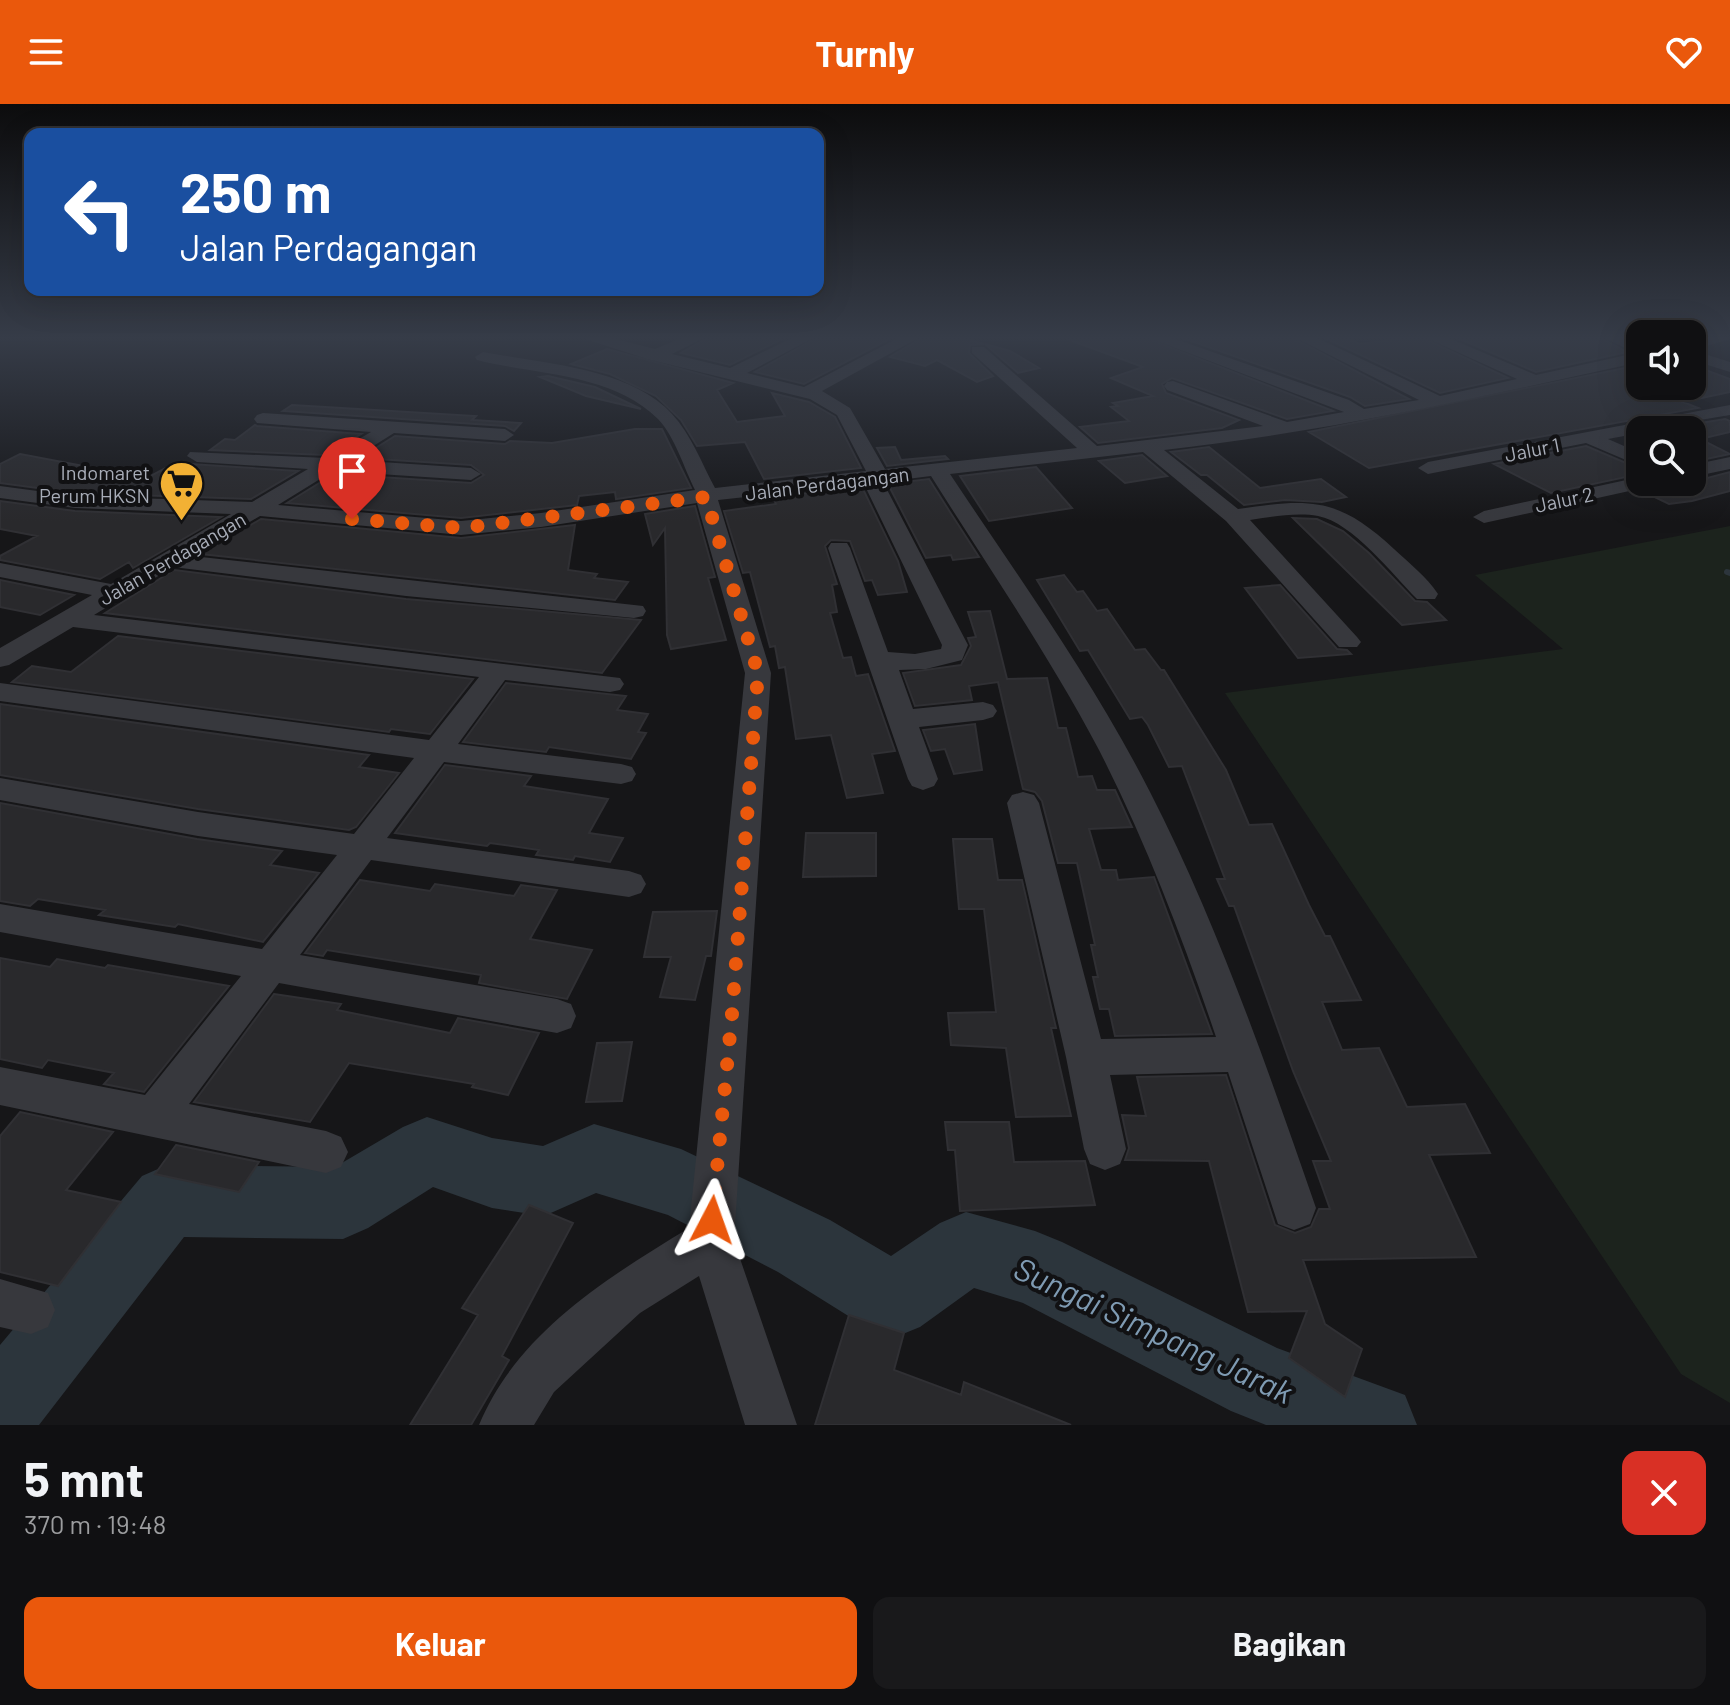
<!DOCTYPE html>
<html lang="id">
<head>
<meta charset="utf-8">
<style>
  :root { --surface:#101012; --page:#19191b; --text:#f1f3f6; --muted:#9c9d9f; --line:#303032; --accent:#ea580c }
  body { margin:0; font-family:Barlow,sans-serif; background:var(--page); color:var(--text); height:100vh; display:flex; flex-direction:column; font-size:30px; white-space:nowrap }
  * { box-sizing:border-box; margin:0 }
  p { font-size:26px; color:var(--muted) }
  .icon { flex:none; width:44px; height:44px; fill:none; stroke:currentColor; stroke-width:2; stroke-linecap:round; stroke-linejoin:round }
  .map { position:relative; height:1321px; overflow:hidden }
  .details { display:flex; flex-direction:column; background:var(--surface); flex:1 }
  .details>* { flex:none }
  .guide { position:absolute; left:24px; top:24px; width:800px; height:168px; border-radius:16px; box-shadow:0 8px 32px #0002,0 0 0 2px var(--line); background:#1a4fa0; color:#fff; overflow:hidden }
  .tools { position:absolute; left:1626px; top:216px; display:grid; gap:16px }
  .tools a { display:grid; place-items:center; width:80px; height:80px; border-radius:16px; background:var(--surface); box-shadow:0 8px 32px #0002,0 0 0 2px var(--line); font-size:40px }
  .pin { position:absolute; display:grid; place-items:center; width:68px; height:68px; color:#fff; margin:-82px -34px; border-radius:50% 50% 50% 0; rotate:-45deg; box-shadow:0 0 8px #0007 }
  .pin .icon { rotate:45deg }
  .me { position:absolute; width:88px; margin:-44px; rotate:4deg; stroke-linejoin:round; filter:drop-shadow(0 0 6px #0008) }
  .turn { display:flex; align-items:center; gap:28px; height:168px; padding:0 24px; font-size:36px }
  .turn .icon { width:104px; height:104px; stroke-width:2.5 }
  .turn b { display:block; font-size:56px; line-height:68px }
  .round { display:grid; place-items:center; flex:none; width:84px; height:84px; border-radius:16px; background:var(--page) }
  .head { display:flex; align-items:center; justify-content:space-between; height:136px; padding:0 24px }
  h1 { font-size:48px; font-weight:700; line-height:60px }
  .button { display:flex; gap:16px; margin-top:auto; padding:16px 24px }
  .button a { flex:1; height:92px; border-radius:16px; background:var(--accent); color:#fff; font-size:32px; font-weight:700; line-height:92px; text-align:center }
  .button a+a { background:var(--page); color:var(--text) }
  header { display:flex; justify-content:space-between; align-items:center; height:104px; padding:0 24px; background:var(--accent); color:#fff; font-size:36px; font-weight:700 }
  .map>svg:first-child { display:block }
</style>
</head>
<body>
<header><svg class="icon" aria-label="menu" viewBox="0 0 24 24"><path d="M4 6h16M4 12h16M4 18h16"/></svg>Turnly<svg class="icon" aria-label="heart" viewBox="0 0 24 24"><path d="M12 20l-8-8c-3-5 5-10 8-4 3-6 11-1 8 4z"/></svg></header>
<div class="map">
<svg width="1730" height="1321" viewBox="0 0 1730 1321">
  <rect width="100%" height="100%" fill="#161618"/>
  <!-- green -->
  <path fill="#1c231d" d="M1730,422V1299L1681,1270L1225,589L1563,545L1475,471Z"/>
  <g fill="none" stroke-linecap="round" stroke-linejoin="round">
    <!-- stream -->
    <path stroke="#2c353c" stroke-width="6" d="M1727,468L1730,469"/>
    <!-- river -->
    <path fill="#2c353c" fill-rule="evenodd" d="M427,1013L492,1034L543,1042L594,1020L681,1045L830,1116L891,1152L940,1119L966,1108L1035,1127L1062,1138L1277,1244L1405,1291L1417,1321H1266L1231,1307L1023,1199L974,1184L920,1223L893,1234L866,1223L778,1168L668,1111L596,1089L544,1112L492,1104L433,1083L368,1124L343,1135L184,1133L39,1321H0V1241L142,1072L167,1061L335,1063L403,1023Z"/>
  </g>
  <!-- building -->
  <path fill="#29292c" stroke="#303034" stroke-width="2" d="M711,232H788L730,261L681,249Z
    M820,232H895L804,280L755,268Z
    M925,232H955L984,240L970,241L969,249L993,272L977,278L937,256L925,262L890,253Z
    M1067,232H1141L1333,307L1287,315L1172,274L1162,280L1166,289L1239,316L1222,324L1098,339L1080,323L1129,317L1111,303L1118,302L1113,299L1153,292L1111,274L1143,263L1067,235Z
    M1177,232H1289L1409,295L1365,302L1350,293Z
    M1321,232L1346,234L1360,240L1419,232L1508,274L1440,289Z
    M1453,232H1597L1627,248L1536,268Z
    M985,240L1010,247L1039,264L1018,269Z
    M607,245L733,279L717,286L737,318L785,312L772,289L809,298L835,313L861,364L764,375L745,338L697,342L681,316L656,292L610,270L571,260Z
    M1640,261V282H1692V261L1730,275V288L1683,298L1698,304L1369,364L1309,328Z
    M548,272L595,283L641,305L586,292L540,273Z
    M292,301L476,312L472,316L521,319L514,327L505,322L283,307Z
    M1725,315L1730,317V328L1700,335L1730,350L1692,358V326H1658Z
    M255,321L257,322L361,330L325,351L210,346L225,335L235,336Z
    M635,325H662L691,384L616,395L615,388L579,392L577,401L461,414L287,399L334,370L471,379L484,371L471,361L360,354L395,332L505,340L510,337L552,339Z
    M1586,342L1640,365V370L1551,389L1494,360Z
    M895,343L901,356L945,352L948,355L887,362L877,344Z
    M1209,343L1260,384L1321,375L1346,393L1322,398L1285,396L1244,401L1207,371H1201L1171,348Z
    M20,350L147,374L175,359L298,367L251,395L75,389L0,379V360Z
    M1142,351L1167,372L1125,379L1099,357Z
    M1036,363L1072,404L989,417L960,372Z
    M1730,368V387L1692,397L1669,400L1642,387L1673,378H1692Z
    M929,375L950,408L979,453L953,456L951,451L926,454L888,380Z
    M862,383L898,457L907,488L878,491L872,476L865,477L850,437L831,436L825,442L837,480L832,481L837,508L830,509L843,554L851,553L856,572L868,570L895,647L872,650L883,689L847,694L831,631L796,635L785,563L779,564L775,542L770,543L750,468L743,469L724,407L776,400L773,393Z
    M0,397L75,407L221,413L133,464L129,458L100,475L0,456V452L37,432L0,425Z
    M695,402L715,473L708,474L726,536L671,545L667,531L665,424L653,441L645,410Z
    M1293,414L1317,415L1343,427L1369,449L1415,497L1427,498L1446,516L1402,521Z
    M261,415L461,434L575,421L568,466L597,470L594,474L628,478L615,496L201,450Z
    M174,466L406,495L641,516L602,569L105,509Z
    M1064,471L1077,488L1083,487L1097,507L1107,505L1135,546L1145,545L1161,566H1164L1226,666L1249,721L1272,720L1309,801L1325,832H1330L1361,896L1322,898L1342,946L1379,944L1407,1003L1465,1000L1490,1049L1429,1051L1476,1153L1303,1156L1325,1220L1362,1245L1345,1293L1289,1254L1307,1207L1248,1208L1209,1057L1125,1056L1129,1044L1122,1011L1146,1012L1137,973L1226,971L1275,1121L1295,1129L1311,1123L1319,1105H1330L1313,1057H1331L1293,967L1234,802H1229L1217,775H1225L1182,662L1169,663L1148,621L1142,613L1130,615L1088,546L1080,547L1037,476Z
    M0,476L74,491L40,511L0,503Z
    M1280,481L1337,545L1347,546L1351,550L1298,554L1245,484Z
    M990,507L1007,575L1047,574L1058,624H1066L1078,673L1092,672L1097,686H1115L1132,723L1089,725L1101,766H1116L1118,776L1154,773L1212,930L1115,932L1109,905H1100L1093,873H1098L1091,841H1095L1077,759H1058L1042,697L1035,688L1023,685L998,578L969,582L972,596L915,602L903,569L961,561L971,542L968,534L976,533L968,508Z
    M118,532L473,575L430,630L391,625L389,628L12,578L32,562L71,568Z
    M506,579L626,592L617,606L648,610L638,628L646,629L631,655L549,643L546,648L463,638Z
    M0,600L369,651L359,663L399,669L356,723L349,726L198,705L0,671Z
    M975,620L982,666L954,670L945,645L931,647L923,626Z
    M445,661L531,672L524,682L608,695L589,729L623,734L610,758L575,752L573,756L536,751L539,746L490,739L487,742L395,729Z
    M0,699L197,735L282,747L270,761L319,769L263,838L178,820L175,823L99,811L105,806L38,795L30,802L0,797Z
    M806,729H876V772L803,773Z
    M953,735H992L998,776H1022L1056,924H1051L1071,1012L1016,1013L1006,944L951,941L948,909L996,908L984,805H959Z
    M360,776L430,787L435,780L514,792L521,781L557,786L530,835L592,846L567,895L479,879L481,871L327,846L323,852L305,849Z
    M717,807L711,852H706L695,896L660,893L671,853H644L653,808Z
    M0,854L50,863L57,855L105,864L108,861L229,882L144,988L104,980L114,969L48,956L42,964L0,955Z
    M274,890L341,900L337,906L450,929L458,914L539,929L508,991L472,983L474,980L349,959L310,1018L194,998Z
    M632,938L622,997L586,998L597,939Z
    M20,1008L113,1028L66,1086L121,1098L58,1182L0,1168V1032Z
    M945,1018H1009L1014,1058L1085,1057L1095,1101L960,1107L955,1046H948Z
    M176,1041L259,1058L239,1088L155,1070Z
    M529,1101L573,1119L502,1252L509,1256L471,1321H410L478,1211L462,1204Z
    M849,1211L904,1229L894,1266L961,1291L964,1278L1071,1321H815Z"/>
  <g fill="none" stroke-linecap="round" stroke-linejoin="round">
    <!-- minor -->
    <path fill="#37383d" fill-rule="evenodd" d="M576,232H604L655,245L686,232H708L672,250L730,264L796,232H817L747,269L804,283L902,232H922L822,287L850,304L885,365L1077,344L972,249V243H984L1097,342L1263,322L1167,286L1164,282L1167,278L1173,277L1287,318L1344,308L1144,232H1167L1349,296L1364,305L1419,296L1292,232H1313L1440,292L1517,275L1422,232H1444L1536,271L1636,249L1600,232H1622L1640,239V258C1482,293 1326,328 1164,346L1238,405C1311,394 1338,393 1394,445C1409,459 1427,473 1438,490L1435,495H1417C1393,471 1352,418 1318,412C1296,408 1272,413 1250,416L1357,533L1361,538L1357,543H1339L1226,417L1143,348L950,370C1019,474 1093,576 1150,688C1218,821 1267,963 1316,1104L1310,1120L1294,1126L1278,1120L1228,968L1110,971L1126,1045L1120,1060L1105,1066L1090,1060L1084,1045L1066,953L1007,699L1012,691L1023,688L1034,691L1039,699L1101,935L1216,933C1183,835 1146,738 1099,646C1049,551 988,463 931,372L883,378L968,541L962,556L926,565L899,566L913,605L983,598L993,601L997,607L993,613L983,616L919,623L938,675L934,682L923,686L912,682L908,675L828,444L831,439H847L850,444L888,548L915,550L941,545L942,541L864,380L718,396L771,569L734,1137L797,1321H745L699,1172L640,1209L554,1288L534,1321H479C517,1229 607,1174 689,1124L745,569L697,399L541,423L461,431L260,412L192,452L643,502L646,507L643,512L634,514L406,492L173,463L94,511L620,574L624,580L620,586L610,588L505,576L458,640L621,660L632,663L636,670L632,677L621,680L444,658L387,734L629,767L641,771L646,780L641,789L629,793L371,756L300,851L557,895L571,900L576,912L571,924L557,929L279,879L189,1000L326,1027L341,1033L348,1048L341,1063L326,1069L0,1001V963L145,991L241,872L0,828V800L262,845L337,751L198,732L0,696V674L198,708L354,730L414,654L0,597V579L429,636L479,573L73,523L9,561L0,563V544L92,491L0,473V459L111,480L231,410L75,404L0,394V382L75,392L252,398L308,365L197,358L187,352L190,348L326,354L371,328L257,319L254,315L257,311L263,309L505,325L514,331L505,337L394,329L351,356L471,364L481,370L471,376L333,367L278,401L461,417L541,409L695,386C684,364 675,333 658,315C612,269 536,271 477,256L475,253L483,248C540,259 631,264 672,310C691,330 702,360 715,384L866,367L837,311L810,295L647,255Z
      M1705,232H1730V235L1692,246V236Z
      M1692,246L1730,258V268L1692,256Z
      M1730,301V311L1640,326V329L1608,335L1640,349V362L1586,339L1428,370L1418,364L1428,358Z
      M1730,353V365L1692,373V361Z
      M1640,373V378H1653L1643,384L1484,419L1473,413L1484,407Z
      M0,1175L48,1189L55,1206L48,1223L31,1230L0,1223Z"/>
  </g>
  <!-- sky -->
  <linearGradient id="sky" x2="0" y2="1"><stop stop-color="#0c0c0d"/><stop offset="0.56" stop-color="#363c48"/><stop offset="1" stop-color="#363c48" stop-opacity="0"/></linearGradient>
  <rect width="1730" height="417" fill="url(#sky)"/>
  <g fill="none" stroke-linecap="round" stroke-linejoin="round">
    <!-- route -->
    <path stroke="#ea580c" stroke-width="14" stroke-dasharray="0 25.2" d="M352,415L461,424L706,393L758,569L732,910L712,1116"/>
  </g>
  <!-- icons -->
  <defs>
    <symbol id="supermarket-pin" viewBox="-11 -11 22 30"><path d="M0 17L-7.5 6A9.5 9.5 0 1 1 7.5 6Z" fill="#f2b134" stroke="#111113"/><path d="M-6-5.5h2.5l.6 2H6L4.5 2H-2.5L-4.4-4H-6ZM-1.5 3.2a1.3 1.3 0 1 0 .1 0ZM3 3.2a1.3 1.3 0 1 0 .1 0Z" fill="#111"/></symbol>
  </defs>
  <g fill-rule="evenodd">
    <use href="#supermarket-pin" x="156" y="354" width="51" height="69"/>
  </g>
  <g text-anchor="middle" dominant-baseline="central" stroke-width="8" stroke-linejoin="round" paint-order="stroke">
    <!-- far-street labels -->
    <g font-size="20" fill="#a8adb8" stroke="#111113">
      <text transform="translate(1532 345) rotate(-11)">Jalur 1</text>
      <text transform="translate(827 379) rotate(-7)">Jalan Perdagangan</text>
      <text transform="translate(1564 395) rotate(-12)">Jalur 2</text>
      <text transform="translate(172 454) rotate(-30)">Jalan Perdagangan</text>
    </g>
    <!-- far-poi labels -->
    <g font-size="20" fill="#a8adb8" stroke="#111113" text-anchor="end">
      <text x="150" y="368">Indomaret<tspan x="150" dy="23">Perum HKSN</tspan></text>
    </g>
    <!-- near-water labels -->
    <g font-size="32" font-style="italic" fill="#7f9bb3" stroke="#111113">
      <text transform="translate(1154 1225) rotate(25)">Sungai Simpang Jarak</text>
    </g>
  </g>
</svg>
<div class="tools">
<a><svg class="icon" aria-label="sound" viewBox="0 0 24 24"><path d="M4 9h4l5-4v14l-5-4H4zM17 9q2 3 0 6"/></svg></a>
<a><svg class="icon" aria-label="search" viewBox="0 0 24 24"><circle cx="10" cy="10" r="6"/><path d="M15 15l6 6"/></svg></a>
</div>
<div class="pin" style="left:352px;top:415px;background:#d93025"><svg class="icon" aria-label="arrive" viewBox="0 0 24 24"><path d="M6 21V4h12l-3 4 3 4H6"/></svg></div>
<svg class="me" style="left:712px;top:1116px" viewBox="-20 -20 40 40"><path d="M0-17L14 15 0 8-14 15z" fill="#ea580c" stroke="#fff" stroke-width="4"/></svg>
<div class="guide">
<div class="turn"><svg class="icon" aria-label="left" viewBox="0 0 24 24"><path d="M17 20v-9H6M10 6l-5 5 5 5"/></svg><div><b>250 m</b>Jalan Perdagangan</div></div>
</div>
</div>
<section class="details">
<div class="head"><div><h1>5 mnt</h1><p>370 m · 19:48</p></div><a class="round" style="background:#d93025;color:#fff"><svg class="icon" aria-label="close" viewBox="0 0 24 24"><path d="M6 6l12 12M18 6L6 18"/></svg></a></div>
<div class="button"><a>Keluar</a><a>Bagikan</a></div>
</section>
</body>
</html>
